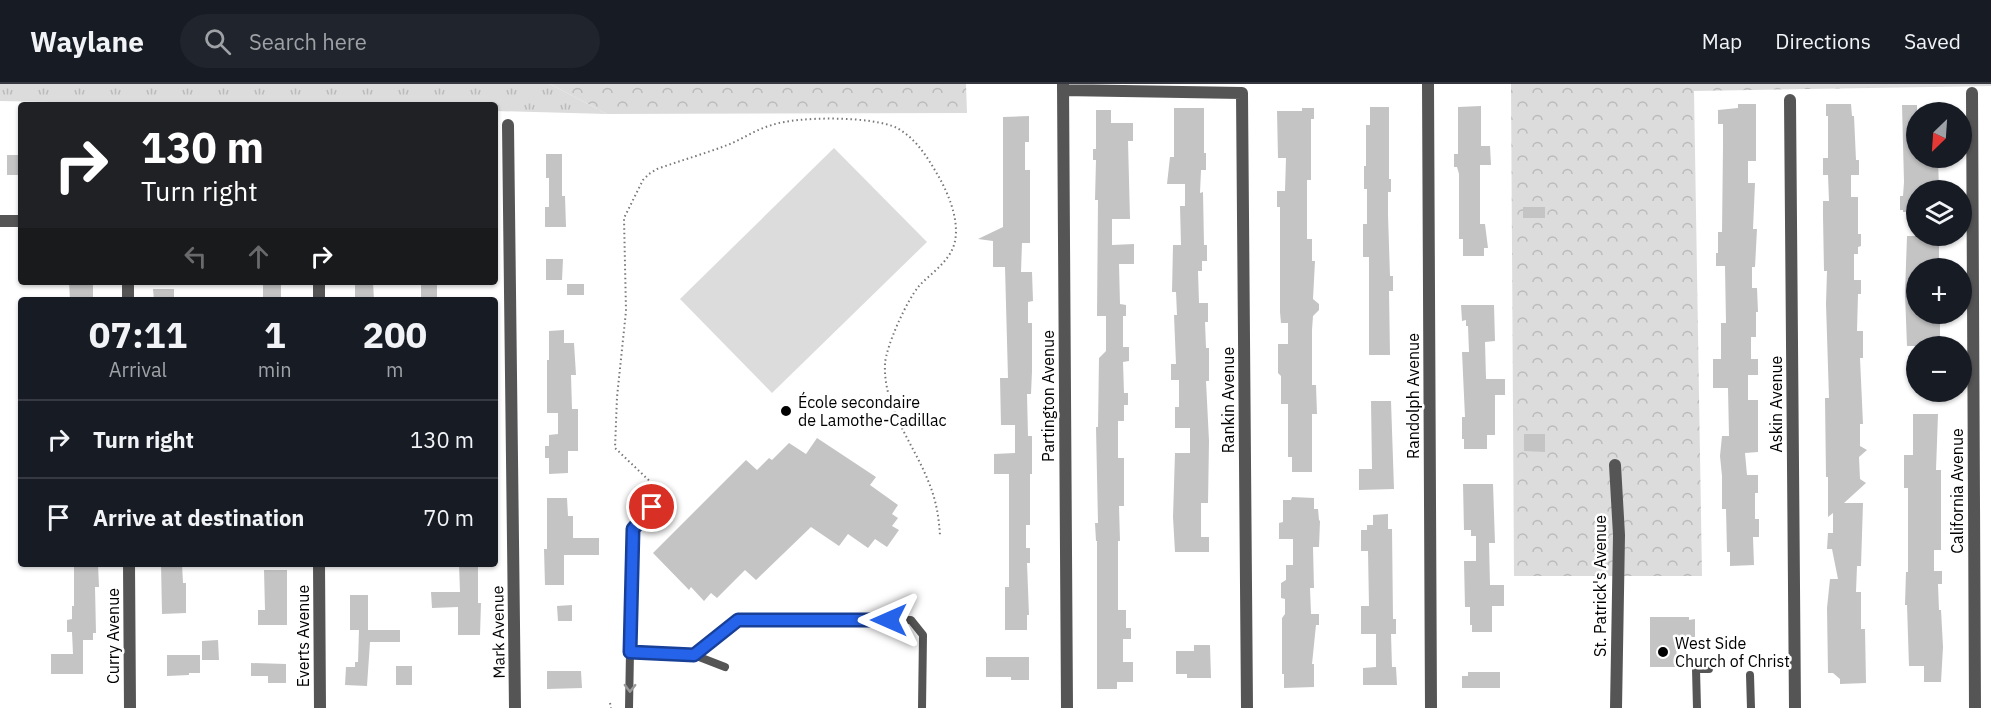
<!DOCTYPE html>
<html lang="en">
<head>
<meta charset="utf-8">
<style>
  :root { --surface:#171b24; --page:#20242c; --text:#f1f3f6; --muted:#9ea1a6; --line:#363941 }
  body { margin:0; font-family:"IBM Plex Sans",sans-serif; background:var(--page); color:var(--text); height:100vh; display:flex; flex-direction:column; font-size:22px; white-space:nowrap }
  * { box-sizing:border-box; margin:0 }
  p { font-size:20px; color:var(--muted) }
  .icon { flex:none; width:33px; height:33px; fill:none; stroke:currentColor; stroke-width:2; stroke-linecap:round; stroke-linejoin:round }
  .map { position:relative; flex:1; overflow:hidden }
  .side { position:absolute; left:18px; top:213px; width:480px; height:270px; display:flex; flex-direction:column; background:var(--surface); border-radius:6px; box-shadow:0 2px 4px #0004 }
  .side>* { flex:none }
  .hud { position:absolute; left:18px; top:18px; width:480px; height:183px; border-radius:6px; box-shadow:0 2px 4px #0004; background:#202124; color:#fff; overflow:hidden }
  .needle { width:39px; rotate:205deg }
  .fabs { position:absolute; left:1906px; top:18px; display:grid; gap:12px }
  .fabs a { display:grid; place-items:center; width:66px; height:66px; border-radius:50%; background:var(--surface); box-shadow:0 2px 4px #0004; font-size:30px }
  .pin { position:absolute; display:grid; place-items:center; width:51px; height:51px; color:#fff; margin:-26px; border:3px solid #fff; border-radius:50%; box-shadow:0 2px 6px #0007 }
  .me { position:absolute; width:66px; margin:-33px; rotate:270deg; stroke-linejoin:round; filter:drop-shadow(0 0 4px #0008) }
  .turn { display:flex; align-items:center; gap:21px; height:126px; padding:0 24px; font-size:27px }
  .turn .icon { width:78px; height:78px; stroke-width:2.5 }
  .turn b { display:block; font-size:42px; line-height:51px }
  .lanes { display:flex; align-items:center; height:57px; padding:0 24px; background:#0003; justify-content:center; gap:30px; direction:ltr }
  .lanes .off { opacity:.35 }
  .eta { display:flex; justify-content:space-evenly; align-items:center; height:102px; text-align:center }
  .eta b { font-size:36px; font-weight:700; line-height:42px }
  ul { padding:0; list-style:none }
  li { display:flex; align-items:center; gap:18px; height:78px; padding:0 24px; border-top:2px solid var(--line) }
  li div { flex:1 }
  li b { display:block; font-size:22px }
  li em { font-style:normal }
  header { display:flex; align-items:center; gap:36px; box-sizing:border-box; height:84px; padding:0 30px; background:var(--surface); border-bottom:2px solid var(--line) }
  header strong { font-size:28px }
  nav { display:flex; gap:33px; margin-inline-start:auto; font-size:21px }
  .search { width:420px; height:54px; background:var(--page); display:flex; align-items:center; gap:15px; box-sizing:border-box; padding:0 21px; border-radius:33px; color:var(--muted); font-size:22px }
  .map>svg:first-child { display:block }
</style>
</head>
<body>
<header>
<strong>Waylane</strong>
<div class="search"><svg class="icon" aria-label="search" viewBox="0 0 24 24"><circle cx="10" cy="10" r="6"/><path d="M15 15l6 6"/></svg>Search here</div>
<nav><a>Map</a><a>Directions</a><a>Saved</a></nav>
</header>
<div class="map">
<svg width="1991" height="624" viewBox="0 0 1991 624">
  <defs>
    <pattern id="grass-tufts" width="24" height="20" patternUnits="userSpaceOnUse" patternTransform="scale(1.5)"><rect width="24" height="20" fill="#dcdcdc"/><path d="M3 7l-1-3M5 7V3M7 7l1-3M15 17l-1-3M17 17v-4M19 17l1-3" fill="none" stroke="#bbb"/></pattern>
    <pattern id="forest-crowns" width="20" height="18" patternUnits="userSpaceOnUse" patternTransform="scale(1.5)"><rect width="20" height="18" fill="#dcdcdc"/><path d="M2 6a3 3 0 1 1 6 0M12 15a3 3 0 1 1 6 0" fill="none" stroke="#bbb"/></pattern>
  </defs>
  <rect width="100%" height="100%" fill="#fff"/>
  <!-- grass -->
  <path fill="url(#grass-tufts)" d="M0,0H550L607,30L495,27V21H205L0,17Z"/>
  <!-- forest -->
  <path fill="url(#forest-crowns)" d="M550,0H966L967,29L607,30Z
    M1511,0H1991V2L1694,7L1702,492H1514Z"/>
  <!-- garden -->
  <path fill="#dcdcdc" d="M834,64L927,158L772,309L680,215Z"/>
  <!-- building -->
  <path fill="#c4c4c4" d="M1738,20H1756V77H1748V99H1755L1753,145H1757L1755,183H1752V204H1757L1758,228H1756V253H1751V275H1758V291H1748V316H1758V368L1745,369L1747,391H1758V409H1755V435H1759V453H1753L1754,481L1730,482V468H1727L1726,425H1722V392L1720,372L1722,352H1729L1728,304H1713V275H1721V239H1726L1725,182H1716V169H1718V148H1722L1723,62V40H1718V26L1738,24Z
    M1826,20H1851L1852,32H1854L1856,76H1859V91H1851V113H1858V150H1861V162L1858,163V170H1854V196H1861V210H1858L1857,247H1863V274H1860L1863,340H1860V362L1867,366L1859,373L1860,395L1866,399L1844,419H1863L1861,482H1857L1856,508H1861V545H1865L1866,599L1840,600V595L1833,589H1828L1827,524L1830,495H1838L1832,465H1827L1828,449H1833V429L1828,433V393H1826L1825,314H1829L1826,220L1827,187H1824L1823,132V117H1829L1828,91H1823V74H1828V32H1826Z
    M1902,21H1917V74L1938,76L1939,106H1917V128H1903V126H1900V112H1903L1904,98Z
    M1481,22V62H1490L1491,81H1480V140H1485L1488,164H1484V172H1463V155H1459V90L1457,83H1454V70H1458V23Z
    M1370,23H1389V95H1391V108H1388V131L1390,192H1393V207H1389L1390,271H1369V173H1363V140H1367V105H1364V82H1366V41H1370Z
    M1174,24H1204V69H1206V86H1201L1200,109L1203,108L1204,161H1207V177H1202V187H1198L1199,219H1208V238H1205L1206,264H1209V297H1206L1209,357L1208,419H1201V453H1209V468H1175L1173,433L1175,369H1190V344H1175V323H1179V296H1171V280H1176L1174,231H1177L1176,208H1172L1173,161H1181L1180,122H1185V100H1167L1170,73H1174Z
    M1302,24H1314V35H1311V96H1307V155H1312V177H1315L1313,215L1319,220V226L1313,232L1312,246V301H1316L1317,330H1312V388H1292V373H1288V320H1281V292L1278,289V260H1288V239H1281L1280,228V123H1277V107H1285L1286,74H1278L1277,27H1302Z
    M1096,26H1111V39H1133V57H1128L1130,135H1112V161L1134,160V180H1119L1120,220L1126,221V232H1123V263H1129V277L1123,278L1124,309H1128V321H1124V337H1118V374H1124V422H1119L1120,457H1118V526H1126V544H1131V555H1123V578H1133V598H1117V605H1097V457H1096L1095,439H1098L1096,343H1098L1099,274L1106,267V232H1097L1098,116H1095L1096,76H1093V65H1096Z
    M1029,32V58H1025V86H1030V159H1022L1021,188H1032L1033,217L1028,218V239H1032V287L1031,310H1027L1028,352H1032V390H1030V441H1026V464H1030V479H1027L1029,531H1027V546H1005V503H1009V390H994V370L1015,369V341H1001L1000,294H1008L1005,183H993V157L978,155L1003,143V33Z
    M546,70H562V112H565L566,143H545V123H549V94H546Z
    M7,71H21V91H7Z
    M1523,123H1545V134H1523Z
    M1907,152H1939V178L1933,184H1917V230H1940V262H1907L1905,209Z
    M546,175H563L562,196H546Z
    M69,198H93V216H70Z
    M263,198H281V216H263Z
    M355,198H373L374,216H355Z
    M437,200V216H421V201Z
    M567,200H584V211H567Z
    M153,205H174V216H154Z
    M1461,221H1494L1495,257L1485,258L1486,295H1505V311H1495V351H1487V365H1464V355H1462V333H1465L1462,268H1469L1468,242H1466V236L1462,237Z
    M564,246V259H574L576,291H571L572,325H578V367H568V389L549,390V374H545V362H549V351L558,350V329H547V276H549V247Z
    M1371,317H1391L1394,405L1359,406V385H1372Z
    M1913,330H1938L1936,386H1941V466H1934V487H1942V500H1938L1939,526H1941L1943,563L1941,598H1924V582H1909L1907,521H1905L1906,488H1908V404H1904V371H1913Z
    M1524,350H1545V368L1524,367Z
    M817,354L876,393L870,401L898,421L892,430L898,434L892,442L899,446L887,463L875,455L868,464L848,450L839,462L811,443L756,496L745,486L717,514L711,509L704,517L691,503L689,506L653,469L746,376L757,386L769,374L772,376L789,359L806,370Z
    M1463,400H1493L1495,459H1489L1490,501H1504V522H1492V548H1472V541H1470V523H1465L1464,477H1476V452H1471V446H1464Z
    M1292,413L1314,414V425H1318L1319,436L1320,437L1319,463H1313L1314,504H1310L1311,530H1319V541H1316L1312,580H1314V603L1284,604V590H1282V534L1285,530V515L1281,514V499L1286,496V481H1293V455H1279V439L1283,438V416H1291Z
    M547,414H567L568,432H573V454H599V471H564V501H545L544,465H547Z
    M1388,430V445H1392L1393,535H1396V550H1391L1392,583H1396L1397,601H1363V584L1376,583V550H1361V522H1369L1368,467H1361V446H1367V441H1373V431Z
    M74,480H98L99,503H95L96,549H93V556H83V590H51V570H73L72,548H67V536L72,535V522H74Z
    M161,480H182L183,499H186V529L162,530Z
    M459,480H478V519H481L480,551H458V523L432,524L431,508H460Z
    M264,486H287V541H258V526H265Z
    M350,511H368V546H400V558H370L367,602L345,601L346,583H355V578H358L359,546H364H350Z
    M572,521V537H558L557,522Z
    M1650,533H1689V536L1695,535V553H1676L1677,583H1650Z
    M218,556L219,576H202V557Z
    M1194,561H1210L1211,594H1187V590H1176V567H1194Z
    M167,571H200V589H189V591L167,592Z
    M986,573H1029V596H1011V593H986Z
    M251,579L286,580V599H268V592H251Z
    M396,582H412V601H396Z
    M547,587H581L582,604L547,605Z
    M1468,588H1500V604H1462V592H1468Z"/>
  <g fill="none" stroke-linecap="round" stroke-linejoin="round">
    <!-- path -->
    <path stroke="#777" stroke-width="2" stroke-dasharray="1.5 3" stroke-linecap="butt" d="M651,412L658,405L615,364L617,313L626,227L624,134L643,96L649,90L657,85C682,76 707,69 730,60C744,54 757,45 772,41C798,32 873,32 897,44C915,54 926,71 936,88C948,108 961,138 954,161C948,179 931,189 919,202C907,216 886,262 885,280C883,324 914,360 929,399C936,416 939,433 940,452
      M610,619L611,624"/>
    <!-- lane -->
    <path stroke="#555" stroke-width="8" d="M630,568L633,445L653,423
      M694,571L738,536H911L923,551L922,624
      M1750,591L1751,624
      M629,624L630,568L694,571L725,583
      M1697,624L1696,585H1709"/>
    <!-- street -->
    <path stroke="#555" stroke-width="12" d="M1063,0L1067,624
      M1428,0L1431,624
      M1063,6L1242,9L1247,624
      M1972,9L1975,624
      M1790,16L1795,624
      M508,41L515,624
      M0,137H21
      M128,198V216
      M319,198V216
      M1615,381L1619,451L1616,624
      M129,480L130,624
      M319,480L320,624"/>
  </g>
  <!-- one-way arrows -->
  <defs><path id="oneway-chevron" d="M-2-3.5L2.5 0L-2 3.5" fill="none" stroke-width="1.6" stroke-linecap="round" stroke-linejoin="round" transform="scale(1.5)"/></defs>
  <use stroke="#999" href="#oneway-chevron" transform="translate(630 604) rotate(91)"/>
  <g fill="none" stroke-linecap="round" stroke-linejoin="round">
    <defs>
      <path id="route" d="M652,423L633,445L630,568L694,571L738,536H889"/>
    </defs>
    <!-- route casing -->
    <use href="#route" stroke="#184099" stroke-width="15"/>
    <!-- route -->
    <use href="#route" stroke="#2563eb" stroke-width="10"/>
  </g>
  <!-- markers -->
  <g fill="#000" stroke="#fff" stroke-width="2">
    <circle cx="786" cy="327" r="6"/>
    <circle cx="1663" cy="568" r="6"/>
  </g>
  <g text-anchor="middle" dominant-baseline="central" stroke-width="5" stroke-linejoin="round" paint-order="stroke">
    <!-- street labels -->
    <g font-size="16" fill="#000" stroke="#fff">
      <text transform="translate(1048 312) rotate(-90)">Partington Avenue</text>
      <text transform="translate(1413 312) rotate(-90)">Randolph Avenue</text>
      <text transform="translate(1228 316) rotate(-90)">Rankin Avenue</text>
      <text transform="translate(1776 320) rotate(-90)">Askin Avenue</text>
      <text transform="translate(1957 407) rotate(-90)">California Avenue</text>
      <text transform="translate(1600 502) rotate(-90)">St. Patrick's Avenue</text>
      <text transform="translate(498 548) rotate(-91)">Mark Avenue</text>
      <text transform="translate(113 552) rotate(-90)">Curry Avenue</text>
      <text transform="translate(303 552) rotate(-90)">Everts Avenue</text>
    </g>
    <!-- poi labels -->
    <g font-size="16" fill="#000" stroke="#fff" text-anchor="start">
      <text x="798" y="318">École secondaire<tspan x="798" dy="18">de Lamothe-Cadillac</tspan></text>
      <text x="1675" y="559">West Side<tspan x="1675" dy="18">Church of Christ</tspan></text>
    </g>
  </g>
</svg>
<div class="fabs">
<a><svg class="needle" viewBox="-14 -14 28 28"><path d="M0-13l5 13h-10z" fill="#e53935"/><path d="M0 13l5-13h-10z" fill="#9ea1a6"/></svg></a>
<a><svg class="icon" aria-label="layers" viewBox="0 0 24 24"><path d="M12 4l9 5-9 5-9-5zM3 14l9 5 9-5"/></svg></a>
<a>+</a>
<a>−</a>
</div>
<div class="pin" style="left:652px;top:423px;background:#d93025"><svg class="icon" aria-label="arrive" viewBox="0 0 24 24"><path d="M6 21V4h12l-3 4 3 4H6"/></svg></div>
<svg class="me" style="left:889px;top:536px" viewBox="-20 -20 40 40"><path d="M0-17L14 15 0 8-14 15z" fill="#2563eb" stroke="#fff" stroke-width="4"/></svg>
<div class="hud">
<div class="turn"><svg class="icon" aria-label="right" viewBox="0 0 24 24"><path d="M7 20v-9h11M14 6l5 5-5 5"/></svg><div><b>130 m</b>Turn right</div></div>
<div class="lanes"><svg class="icon off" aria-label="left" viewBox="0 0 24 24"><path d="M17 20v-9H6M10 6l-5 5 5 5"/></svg><svg class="icon off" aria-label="ahead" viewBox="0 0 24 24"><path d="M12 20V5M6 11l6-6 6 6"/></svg><svg class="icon" aria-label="right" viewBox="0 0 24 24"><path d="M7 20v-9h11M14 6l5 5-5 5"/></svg></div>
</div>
<section class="side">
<div class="eta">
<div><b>07:11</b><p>Arrival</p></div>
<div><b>1</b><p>min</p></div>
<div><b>200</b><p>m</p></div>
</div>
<ul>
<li><svg class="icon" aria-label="right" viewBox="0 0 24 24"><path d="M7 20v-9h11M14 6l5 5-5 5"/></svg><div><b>Turn right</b></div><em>130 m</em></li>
<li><svg class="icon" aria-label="arrive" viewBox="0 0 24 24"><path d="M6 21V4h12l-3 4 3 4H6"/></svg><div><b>Arrive at destination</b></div><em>70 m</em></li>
</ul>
</section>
</div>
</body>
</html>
